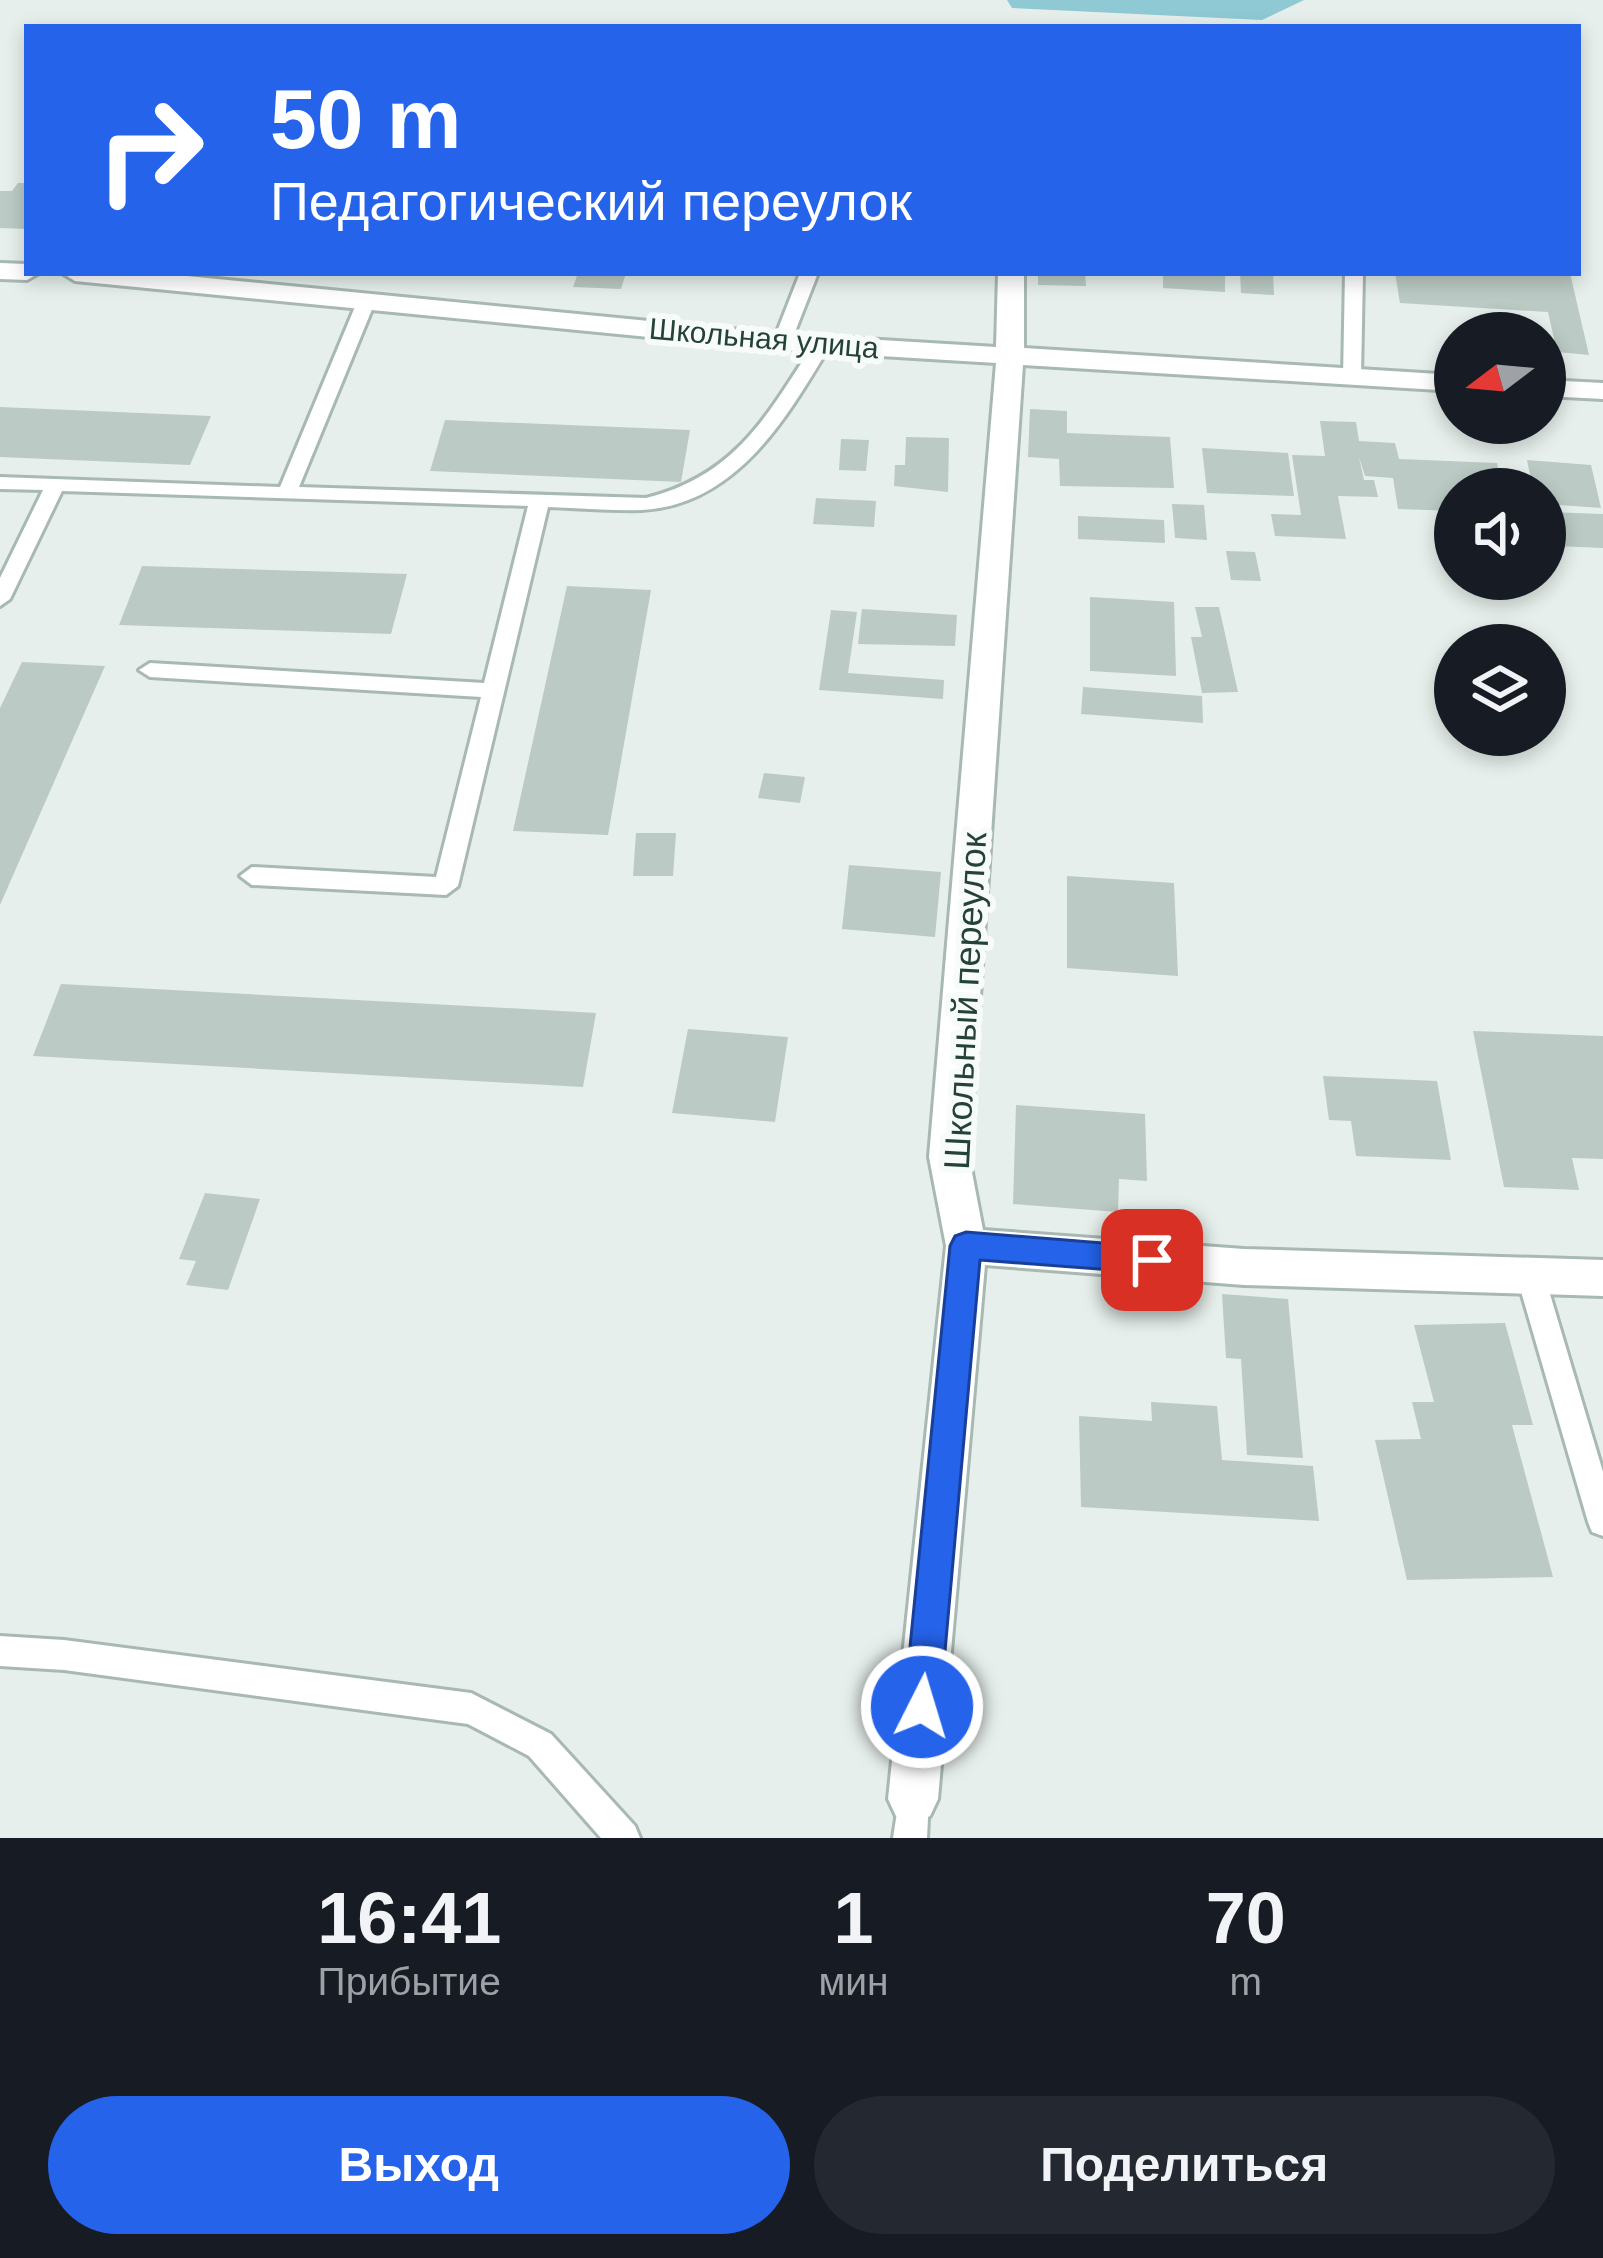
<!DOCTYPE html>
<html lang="ru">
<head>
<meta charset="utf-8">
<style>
  :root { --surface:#171b24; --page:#242831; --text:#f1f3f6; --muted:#9ea1a6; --accent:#2563eb }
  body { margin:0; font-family:Helvetica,sans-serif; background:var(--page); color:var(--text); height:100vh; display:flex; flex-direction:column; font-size:45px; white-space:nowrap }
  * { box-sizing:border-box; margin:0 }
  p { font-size:39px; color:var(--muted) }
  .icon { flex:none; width:66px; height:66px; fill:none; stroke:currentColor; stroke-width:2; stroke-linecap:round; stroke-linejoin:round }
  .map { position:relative; height:1838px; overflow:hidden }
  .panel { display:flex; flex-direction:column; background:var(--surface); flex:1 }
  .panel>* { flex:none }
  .guide { position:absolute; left:24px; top:24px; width:1557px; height:252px; border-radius:0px; box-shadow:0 6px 18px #0003; background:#2563eb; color:#fff; overflow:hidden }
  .needle { width:78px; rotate:254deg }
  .controls { position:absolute; left:1434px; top:312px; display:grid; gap:24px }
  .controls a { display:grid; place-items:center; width:132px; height:132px; border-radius:50%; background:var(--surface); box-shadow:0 6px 18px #0003; font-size:60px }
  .pin { position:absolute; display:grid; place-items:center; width:102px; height:102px; color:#fff; margin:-51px; border-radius:24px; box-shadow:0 6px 18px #0006 }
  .me { position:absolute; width:132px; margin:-66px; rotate:5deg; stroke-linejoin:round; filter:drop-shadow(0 0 9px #0008) }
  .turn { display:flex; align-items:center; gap:42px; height:252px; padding:0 48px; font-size:54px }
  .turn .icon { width:156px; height:156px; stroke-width:2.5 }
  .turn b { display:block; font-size:84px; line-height:102px }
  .eta { display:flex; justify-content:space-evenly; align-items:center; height:204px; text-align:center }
  .eta b { font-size:72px; font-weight:600; line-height:84px }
  .cta { display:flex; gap:24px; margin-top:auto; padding:24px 48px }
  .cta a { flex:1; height:138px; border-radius:72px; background:var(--accent); color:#fff; font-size:48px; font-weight:600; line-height:138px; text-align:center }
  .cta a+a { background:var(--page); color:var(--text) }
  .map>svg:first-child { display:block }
</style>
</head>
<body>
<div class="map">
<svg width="1603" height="1838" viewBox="0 0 1603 1838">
  <rect width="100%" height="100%" fill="#e6efeb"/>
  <!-- water -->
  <path fill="#8ec9d4" d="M1007,0H1304L1262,20L1012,8Z"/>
  <!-- building -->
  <path fill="#bbcac4" d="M18,183H27V229L0,228V191H12Z
    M578,273H626L621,289L573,287Z
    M1038,273H1085L1086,286L1038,285Z
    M1163,273H1225V292L1163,288Z
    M1240,273H1273L1274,295L1241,293Z
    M1395,273H1570L1589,355L1557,352L1548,312L1400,303Z
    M0,407L211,416L190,465L0,457Z
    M1030,409L1067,411V433L1170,437L1174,488L1060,486L1059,459L1028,457Z
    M445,420L690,430L681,482L430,471Z
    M1320,421L1356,422L1359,441L1395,443L1399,459L1497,463L1503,489H1455V511L1398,509L1393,478L1365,476L1359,457L1364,480H1374L1378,497L1338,496L1346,539L1275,536L1271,514L1301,515L1292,455L1325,456Z
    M906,437L949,438L948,492L894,486L895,465H905Z
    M841,439L869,440L866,471L839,470Z
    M1202,448L1288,453L1294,496L1207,493Z
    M1527,460L1591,465L1601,508L1545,504V489H1533Z
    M816,498L876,501L874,527L813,524Z
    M1172,504L1204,505L1207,540L1175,538Z
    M1547,512L1603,514V548L1555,546Z
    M1078,516L1164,520L1165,543L1078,539Z
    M1226,551L1255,552L1261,581L1231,580Z
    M142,566L407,574L391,634L119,625Z
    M567,586L651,590L608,835L513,831Z
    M1090,597L1174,602L1176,676L1090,671Z
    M1195,607H1219L1238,692L1202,693L1191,637H1202Z
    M862,609L957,615L955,646L858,644Z
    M831,610L857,612L848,673L944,680L943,699L819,690Z
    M22,662L105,666L0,905V708Z
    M1083,687L1202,696L1203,723L1081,714Z
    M764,773L805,777L800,803L758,798Z
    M636,833H676L673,876H633Z
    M849,865L941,872L935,937L842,929Z
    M1067,876L1174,883L1178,976L1067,968Z
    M61,984L506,1008L596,1013L583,1087L33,1056Z
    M688,1029L788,1037L775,1122L672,1113Z
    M1473,1031L1603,1036V1159L1572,1158L1579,1190L1504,1187Z
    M1323,1076L1437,1081L1451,1160L1356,1156L1351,1121L1329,1120Z
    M1016,1105L1145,1114L1147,1181L1119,1179L1118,1212L1013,1204Z
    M205,1193L260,1199L228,1290L186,1285L196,1261L179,1259Z
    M1222,1294L1288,1299L1303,1458L1247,1455L1241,1359L1226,1358Z
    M1505,1323L1533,1425H1512L1553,1577L1407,1580L1375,1440L1421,1439L1412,1402H1434L1414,1325Z
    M1151,1402L1217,1406L1222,1460L1313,1466L1319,1521L1081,1507L1079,1416L1152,1421Z"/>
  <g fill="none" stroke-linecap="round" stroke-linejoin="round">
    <defs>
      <path id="lane" d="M800,273H818L791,342L782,347L776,346L773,342Z
        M1345,273H1363L1361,377L1352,383L1343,377Z
        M366,297L375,302L299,487L646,498C737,475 768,414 816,340H828L831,344C788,416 737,505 642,510C611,511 579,508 548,507L458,886L446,895L252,885L240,876L252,867L436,877L481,697L150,677L139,670L150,663L484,683L528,506L62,491L10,599L0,606V578L43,490L0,489V477L280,487L357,302Z
        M1530,1262L1540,1266L1544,1274L1603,1472V1536L1592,1532L1588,1522L1516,1274L1520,1266Z
        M0,1636L64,1640L471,1693L551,1734L635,1826L640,1838H601L529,1756L468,1724L64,1670L0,1666Z
        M913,1783L925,1787L929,1799L927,1838H893L901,1787Z"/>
      <path id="street" d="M0,263L27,264V273H39L27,280L0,279Z
        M62,273H156L782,334L996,347L998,273H1024V348L1455,375V391L1023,365L969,1157L983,1230L1244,1249L1603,1260V1296L1244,1285L985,1265L938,1799L930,1816L913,1824L896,1816L888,1799L946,1246L929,1157L996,363L782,350L75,281Z
        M1545,380L1603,383V399L1545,396Z"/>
    </defs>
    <!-- lane casing -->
    <use href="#lane" stroke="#a8b8b2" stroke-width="6"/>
    <!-- street casing -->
    <use href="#street" stroke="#a8b8b2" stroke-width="6"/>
    <!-- lane -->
    <use href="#lane" fill="#fff" fill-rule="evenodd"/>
    <!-- street -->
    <use href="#street" fill="#fff" fill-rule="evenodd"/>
  </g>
  <!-- route -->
  <path fill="#2563eb" stroke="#184099" stroke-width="3" d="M966,1232L1152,1247L1163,1251L1167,1260L1163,1269L1152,1273L980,1260L940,1707L935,1719L922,1725L909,1719L904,1707L950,1246L955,1236Z"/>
  <g text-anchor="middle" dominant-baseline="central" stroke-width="12" stroke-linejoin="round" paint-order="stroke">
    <!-- far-street labels -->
    <g font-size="30" fill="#24423a" stroke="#f7fbf9">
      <text transform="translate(764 338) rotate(5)">Школьная улица</text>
    </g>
    <!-- street labels -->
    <g font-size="36" fill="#24423a" stroke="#f7fbf9">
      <text transform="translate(965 1001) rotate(-87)">Школьный переулок</text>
    </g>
  </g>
</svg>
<div class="controls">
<a><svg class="needle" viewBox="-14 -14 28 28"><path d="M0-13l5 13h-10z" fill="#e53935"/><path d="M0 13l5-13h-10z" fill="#9ea1a6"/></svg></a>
<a><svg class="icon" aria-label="sound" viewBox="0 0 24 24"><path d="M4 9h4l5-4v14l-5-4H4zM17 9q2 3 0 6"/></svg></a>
<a><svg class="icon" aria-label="layers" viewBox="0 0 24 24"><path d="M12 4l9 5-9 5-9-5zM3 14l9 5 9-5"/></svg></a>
</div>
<div class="pin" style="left:1152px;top:1260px;background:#d93025"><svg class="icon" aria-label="arrive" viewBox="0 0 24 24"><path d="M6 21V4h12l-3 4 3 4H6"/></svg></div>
<svg class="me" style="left:922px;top:1707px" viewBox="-20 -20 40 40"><circle r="17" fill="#2563eb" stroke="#fff" stroke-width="3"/><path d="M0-11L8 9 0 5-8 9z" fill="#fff"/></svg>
<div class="guide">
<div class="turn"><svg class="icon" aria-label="right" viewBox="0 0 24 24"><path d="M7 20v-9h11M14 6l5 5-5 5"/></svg><div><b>50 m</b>Педагогический переулок</div></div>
</div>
</div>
<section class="panel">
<div class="eta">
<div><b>16:41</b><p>Прибытие</p></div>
<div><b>1</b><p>мин</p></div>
<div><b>70</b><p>m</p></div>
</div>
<div class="cta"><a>Выход</a><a>Поделиться</a></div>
</section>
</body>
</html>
